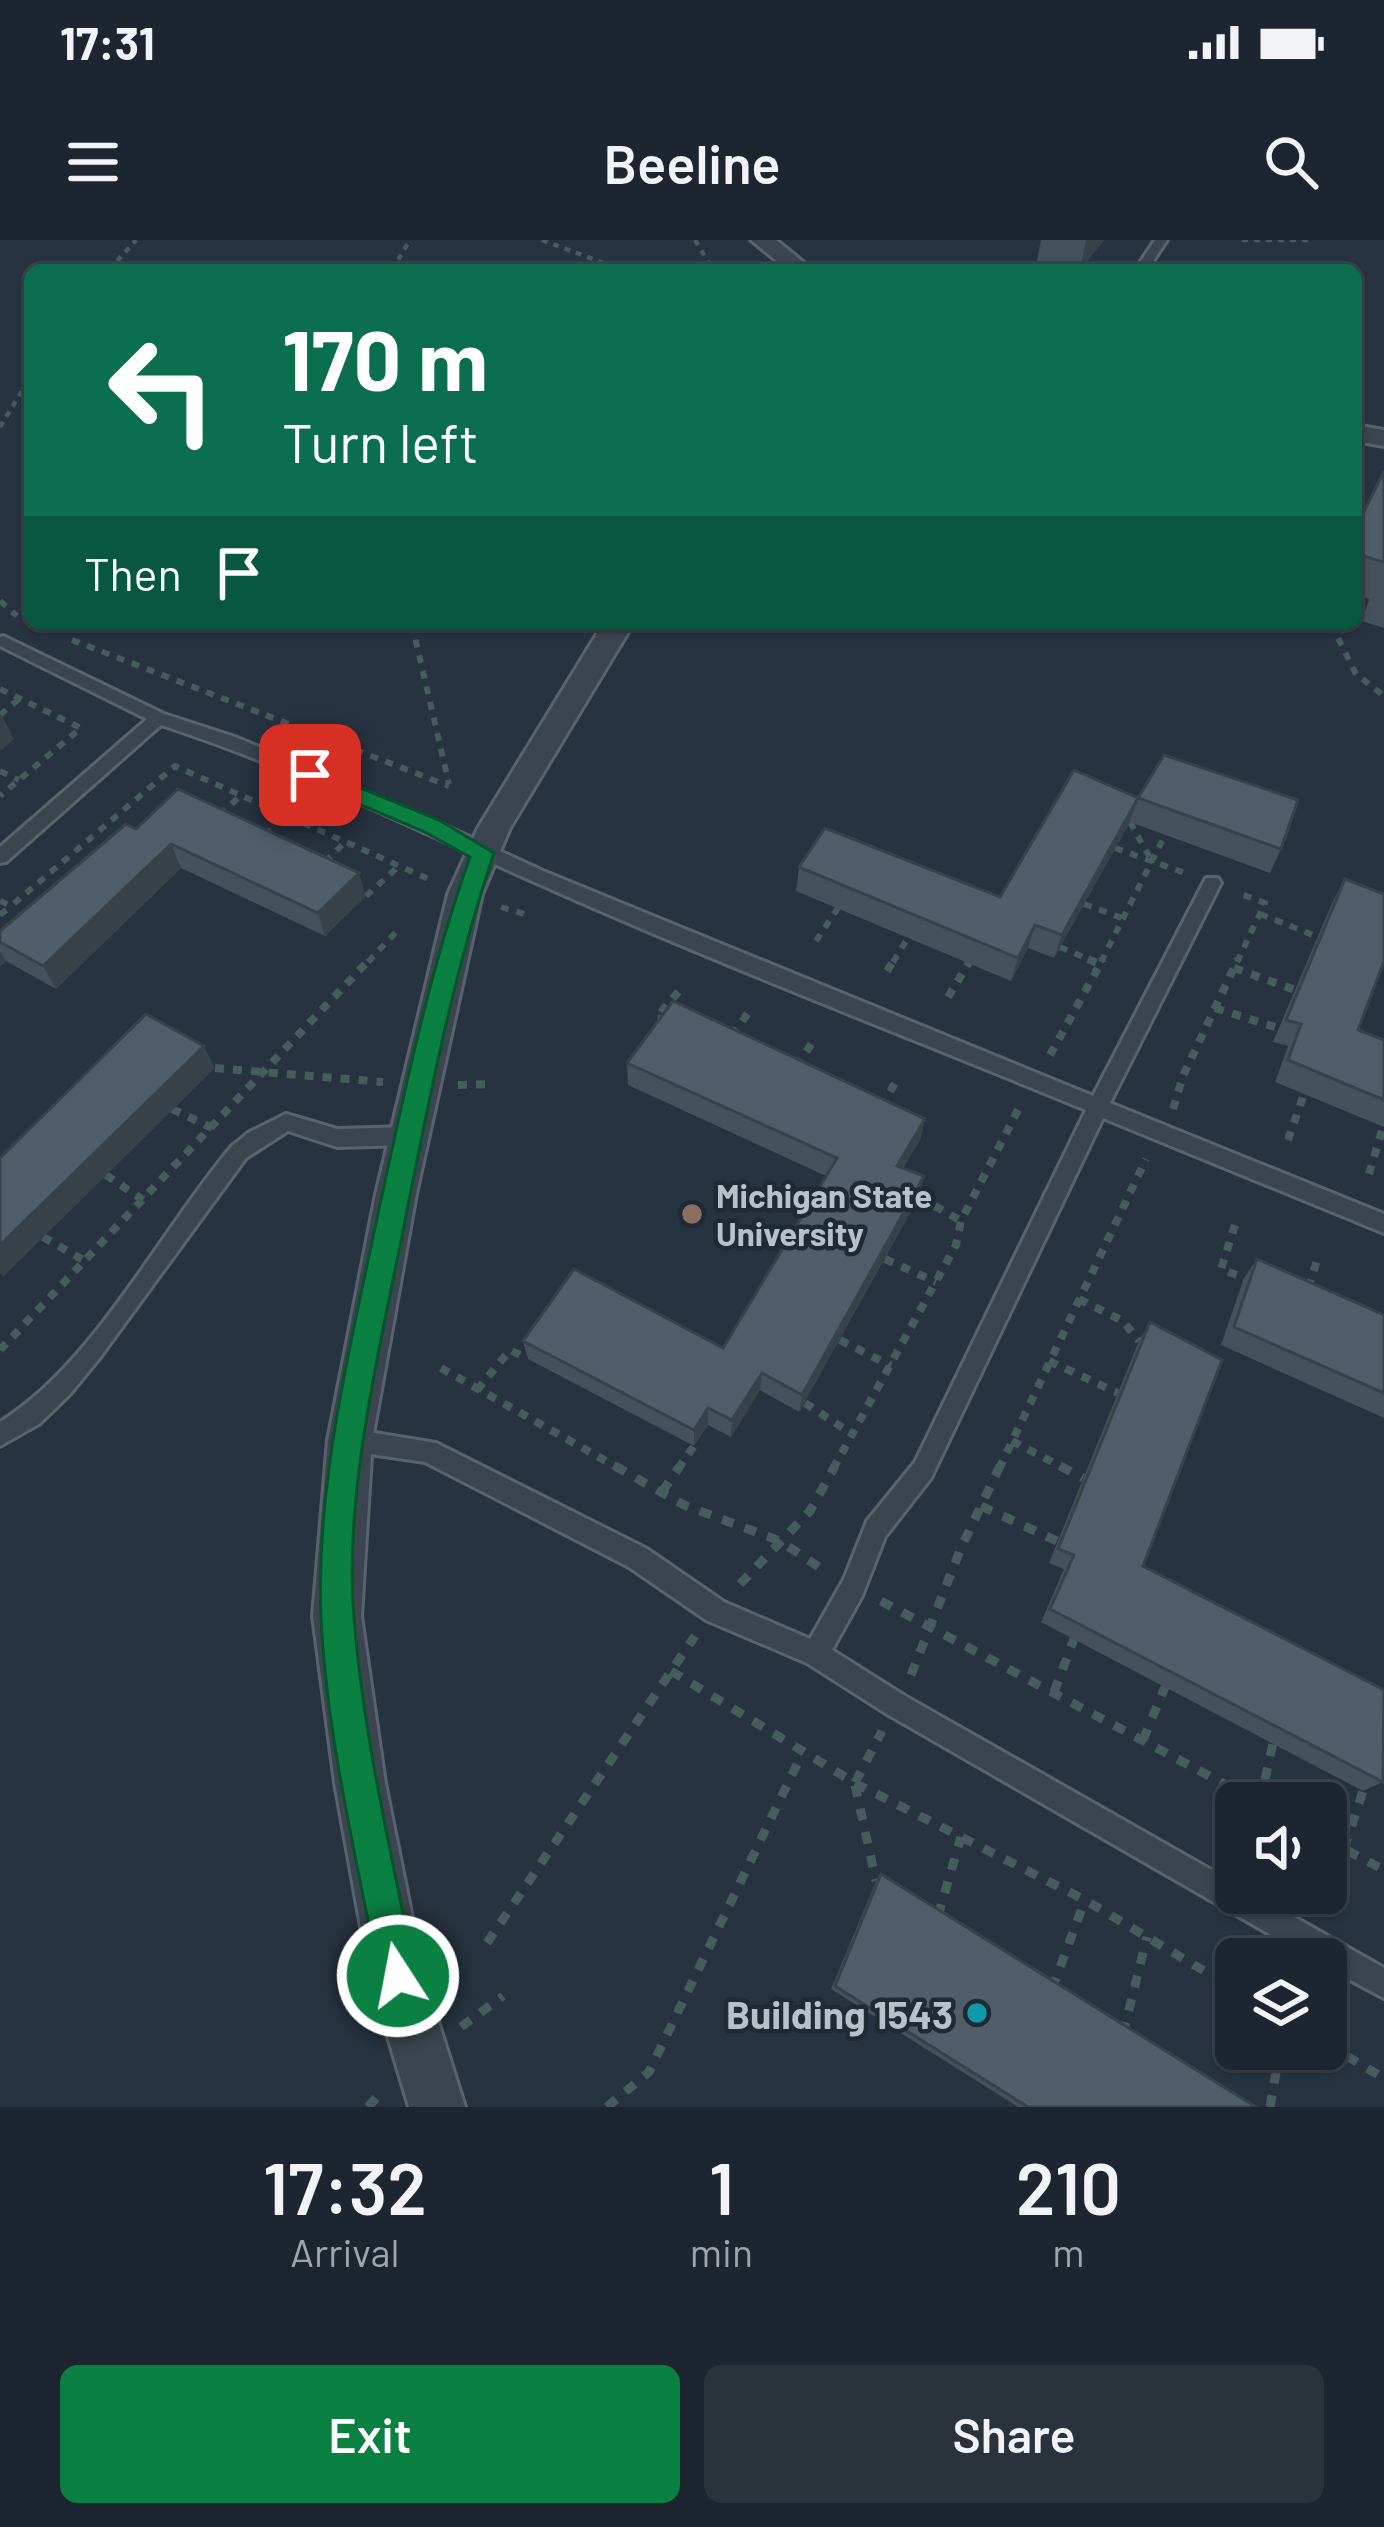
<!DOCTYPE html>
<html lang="en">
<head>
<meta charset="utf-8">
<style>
  :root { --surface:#1d2630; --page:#2a323c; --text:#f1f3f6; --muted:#a0a5ab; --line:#3b434c; --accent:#0b8043 }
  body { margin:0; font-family:Barlow,sans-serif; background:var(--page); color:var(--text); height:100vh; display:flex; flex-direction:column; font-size:45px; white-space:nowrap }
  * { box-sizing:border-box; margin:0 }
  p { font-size:39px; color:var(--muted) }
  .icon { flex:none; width:66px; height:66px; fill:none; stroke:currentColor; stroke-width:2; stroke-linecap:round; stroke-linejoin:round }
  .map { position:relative; height:1867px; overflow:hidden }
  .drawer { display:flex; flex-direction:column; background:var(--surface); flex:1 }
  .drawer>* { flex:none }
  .top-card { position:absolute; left:24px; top:24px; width:1338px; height:366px; border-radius:18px; box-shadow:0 3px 9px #0004,0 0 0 3px var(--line); background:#0b6e4f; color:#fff; overflow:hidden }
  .controls { position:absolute; left:1215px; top:1542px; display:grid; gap:24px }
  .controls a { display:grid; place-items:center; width:132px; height:132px; border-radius:18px; background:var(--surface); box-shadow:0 3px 9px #0004,0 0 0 3px var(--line); font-size:60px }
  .pin { position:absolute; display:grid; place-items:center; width:102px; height:102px; color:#fff; margin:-51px; border-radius:24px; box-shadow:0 6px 18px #0006 }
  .me { position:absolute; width:132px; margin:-66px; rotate:349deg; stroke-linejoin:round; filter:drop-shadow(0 0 9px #0008) }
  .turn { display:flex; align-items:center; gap:42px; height:252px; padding:0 60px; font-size:54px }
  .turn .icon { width:156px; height:156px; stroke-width:2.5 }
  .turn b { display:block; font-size:84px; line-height:102px }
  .then { display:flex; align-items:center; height:114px; padding:0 60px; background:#0003; gap:24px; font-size:45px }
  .eta { display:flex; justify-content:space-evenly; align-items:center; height:204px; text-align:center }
  .eta b { font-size:72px; font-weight:600; line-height:84px }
  .cta { display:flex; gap:24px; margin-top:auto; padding:24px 60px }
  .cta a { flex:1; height:138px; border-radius:18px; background:var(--accent); color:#fff; font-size:48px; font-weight:600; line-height:138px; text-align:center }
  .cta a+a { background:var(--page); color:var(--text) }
  .status { display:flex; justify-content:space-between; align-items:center; height:84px; padding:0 60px; background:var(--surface); direction:ltr }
  .status svg { height:33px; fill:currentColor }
  header { display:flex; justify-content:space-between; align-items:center; height:156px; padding:0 60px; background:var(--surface); font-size:54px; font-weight:600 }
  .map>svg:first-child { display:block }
</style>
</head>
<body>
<div class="status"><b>17:31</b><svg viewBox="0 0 49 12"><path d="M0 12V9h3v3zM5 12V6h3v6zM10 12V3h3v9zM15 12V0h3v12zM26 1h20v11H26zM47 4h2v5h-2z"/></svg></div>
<header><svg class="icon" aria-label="menu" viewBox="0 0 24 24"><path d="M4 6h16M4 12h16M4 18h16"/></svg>Beeline<svg class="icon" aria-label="search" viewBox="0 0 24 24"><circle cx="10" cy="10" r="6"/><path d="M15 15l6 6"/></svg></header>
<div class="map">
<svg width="1384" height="1867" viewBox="0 0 1384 1867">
  <rect width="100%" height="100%" fill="#273340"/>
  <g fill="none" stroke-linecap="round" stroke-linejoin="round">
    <defs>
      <path id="lane" d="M1155,0H1167L1147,30H1135Z
        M3,396L164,474L235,497L437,582L543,631L1093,856L1206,638H1218L1221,643L1110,863L1384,974V993L1103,878L931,1238L885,1297L862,1356L832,1410L905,1456L1236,1644V1653H1252L1384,1728V1758L1326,1727V1719H1313L887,1474L807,1423L706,1380L629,1327L425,1222L350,1211L342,1208L338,1200L342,1192L350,1189L436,1203L647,1309L724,1362L810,1399L844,1339L867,1281L915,1222L1086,870C901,794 713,722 530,640C408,586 288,526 161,485L6,622L0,623V607L147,479L0,406V397Z
        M286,874L337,889L408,887L415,890L418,896L415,902L408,905L337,907L288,891L246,918L101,1116L70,1154L39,1184L0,1206V1182C94,1124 160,991 232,906L248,893Z"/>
      <path id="street" d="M751,0H776L813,30H788Z
        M1356,185L1384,190V206L1356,201Z
        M603,384H633L510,588L482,654L416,954L372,1200L361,1376L385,1543L424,1737L465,1867H409L370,1737L335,1543L313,1376L328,1200L376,954L448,654L478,588Z"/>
    </defs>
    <!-- lane casing -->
    <use href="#lane" stroke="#59636d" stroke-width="6"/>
    <!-- street casing -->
    <use href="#street" stroke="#59636d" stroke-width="6"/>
    <!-- path-far3 -->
    <path stroke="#475c5e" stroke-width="4.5" stroke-dasharray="6 6" stroke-linecap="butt" d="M542,0L622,30
      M695,0L713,30
      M1242,0H1313
      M109,30L136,0
      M392,30L410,0
      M0,187L30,138"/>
    <!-- path-far2 -->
    <path stroke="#475c5e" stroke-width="6" stroke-dasharray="8 8" stroke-linecap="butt" d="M0,361L17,376
      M412,384L449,544
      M1331,384L1356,434L1384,456
      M72,400L449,546
      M0,449L81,488L0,556
      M0,475L20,458
      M0,531L19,540
      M220,575L241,555
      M1130,582L1150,618
      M265,595L285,575
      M1115,608L1185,633
      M325,622L345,602
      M366,656L399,626
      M0,661L11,666L175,526L431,640
      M1084,664L1122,678
      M501,667L524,674
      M1260,674L1318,697
      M0,675L11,666
      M816,701L838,668
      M1060,707L1095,722
      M368,722L398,690
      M893,722L909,696
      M1101,722L1165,595
      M1237,722L1265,663L1238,653"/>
    <!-- path-far1 -->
    <path stroke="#475c5e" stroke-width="8" stroke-dasharray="9 9" stroke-linecap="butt" d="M1088,719L1100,724
      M1234,728L1295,750
      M887,731L895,719
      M948,757L970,721
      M1215,768L1278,788
      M666,781L656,778L684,745
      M732,796L748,773
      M1050,815L1103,719
      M797,827L813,801
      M215,828L383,842
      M458,845L492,844
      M881,867L898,838
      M172,869L212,888
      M1173,869L1183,836L1238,719
      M1288,900L1304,854
      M1369,934L1383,887
      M106,935L143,960
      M919,957L961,981
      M1235,985L1221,1029L1244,1038
      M43,997L85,1021
      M885,1019L936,1042
      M1308,1048L1317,1021
      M1079,1059L1123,1081L1139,1101
      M840,1100L891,1126
      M0,1110L370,719
      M1049,1121L1118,1153
      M441,1128L620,1229
      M477,1150L510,1110L528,1119
      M805,1163L852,1194
      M1012,1201L1066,1229
      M678,1229L694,1206
      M833,1229L956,1005L961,981L1021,864
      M999,1229L1146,919"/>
    <!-- path -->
    <path stroke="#475c5e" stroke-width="9" stroke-dasharray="12 12" stroke-linecap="butt" d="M615,1226L684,1265L780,1301L825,1331
      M1060,1226L1083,1238
      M662,1252L680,1226
      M981,1266L1057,1301
      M740,1344L810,1271L835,1226
      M881,1361L1260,1563
      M671,1431L855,1543L882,1491
      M911,1435L961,1308L1000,1226
      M1054,1452L1074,1399
      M1143,1500L1165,1447
      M855,1543L1085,1660L1236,1750
      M855,1545L876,1641
      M1260,1563L1273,1503
      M1326,1599L1384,1630
      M1344,1609L1363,1551
      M938,1676L961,1597
      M487,1703L695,1396
      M1052,1749L1085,1660
      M461,1787L503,1756
      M1123,1794L1147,1697
      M1326,1804L1384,1838
      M368,1867L384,1849
      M607,1867L649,1832L802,1514
      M1270,1867L1280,1809"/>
    <!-- lane -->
    <use href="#lane" fill="#3b4550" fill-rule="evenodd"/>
    <!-- street -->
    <use href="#street" fill="#3b4550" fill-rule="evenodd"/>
  </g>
  <!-- wall -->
  <path fill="#45515c" d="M1041,0H1104L1080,30L1037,21Z
    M1384,231V388L1362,381L1369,359L1356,355V288Z
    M1138,558L1281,609L1270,633L1130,582L1054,718L1028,708L1011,741L796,651L799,627L1000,657Z
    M136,589L366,656L325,696L181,628L56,749L6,721L0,726V691Z
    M1345,639L1358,790L1384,800V887L1275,842L1288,806L1273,802L1332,663Z
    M627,823L925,879L920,900L903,928L924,936L919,957L799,1172L760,1150L731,1197L708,1185L694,1206L528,1119L523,1101L723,1108L826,936L628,845Z
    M1257,1019L1384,1075V1178L1221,1105L1244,1038Z
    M1150,1082L1143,1326L1383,1542L1363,1551L1041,1382L1064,1329L1049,1323L1139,1101Z
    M881,1634L1256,1867H1018L831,1749L876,1641Z"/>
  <!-- shaded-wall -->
  <path fill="#38424b" d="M1086,0H1104L1080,30Z
    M1,474L14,499L0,511V476Z
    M1138,558L1130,582L1054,718L1062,695Z
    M171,604L181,628L56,749L43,726Z
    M359,633L366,656L325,696L318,673Z
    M1035,685L1028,708L1011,741L1018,718Z
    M0,711L6,721L0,726Z
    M204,806L215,828L3,1037L0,1033V1005Z
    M925,879L920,900L892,946L897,926Z
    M924,936L919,957L799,1172L802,1155Z
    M762,1133L760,1150L731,1197L732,1180Z
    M708,1168V1185L694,1206V1190Z"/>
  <!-- building -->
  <path fill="#505e6b" stroke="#38424b" stroke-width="3" d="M1384,231V322L1356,314V288Z
    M1164,515L1298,560L1281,609L1138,558Z
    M1074,530L1138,558L1062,695L1035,685L1018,718L799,627L825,588L1000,657Z
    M178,549L359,633L318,673L171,604L43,726L0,702V691L126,584L136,589Z
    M1345,639L1384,654V721L1358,790L1384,800V860L1288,820L1301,784L1286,780Z
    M673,761L925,879L897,926L924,936L802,1155L762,1133L732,1180L708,1168L694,1190L523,1101L574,1029L723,1108L837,918L627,823Z
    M146,774L204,806L0,1005V918Z
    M1257,1019L1384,1075V1153L1234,1087Z
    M1150,1082L1222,1120L1143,1326L1384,1450L1383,1542L1050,1369L1074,1315L1058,1309Z
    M881,1634L1256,1867H1028L835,1746Z"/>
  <!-- route -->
  <path fill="#0b8043" stroke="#07532c" stroke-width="3" d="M310,527L439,580L494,613C451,740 427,870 401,1001C377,1120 344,1257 354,1379C364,1499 392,1618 416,1736L411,1750L398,1755L384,1750L379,1736C357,1620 326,1495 321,1376C316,1249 347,1120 373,997C401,869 426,740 470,617L423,591L302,540L299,535Z"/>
  <!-- markers -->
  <circle fill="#8d6e63" stroke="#202a35" stroke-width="4.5" cx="692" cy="974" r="12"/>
  <circle fill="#0f9aa8" stroke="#202a35" stroke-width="4.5" cx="977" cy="1773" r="12"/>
  <g text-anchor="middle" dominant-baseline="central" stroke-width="9" stroke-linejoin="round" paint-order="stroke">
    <!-- poi labels -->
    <g font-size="33" font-weight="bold" fill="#b8c0ca" stroke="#202a35" text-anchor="start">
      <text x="716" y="955">Michigan State<tspan x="716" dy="38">University</tspan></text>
    </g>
    <!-- near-poi labels -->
    <g font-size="39" font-weight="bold" fill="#b8c0ca" stroke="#202a35" text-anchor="end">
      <text x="953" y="1773">Building 1543</text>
    </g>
  </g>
</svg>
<div class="controls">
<a><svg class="icon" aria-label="sound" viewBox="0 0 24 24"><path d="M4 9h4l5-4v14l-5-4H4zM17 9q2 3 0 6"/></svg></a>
<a><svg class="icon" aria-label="layers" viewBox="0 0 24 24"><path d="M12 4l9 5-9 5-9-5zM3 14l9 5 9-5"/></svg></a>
</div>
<div class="pin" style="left:310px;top:535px;background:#d93025"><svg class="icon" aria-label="arrive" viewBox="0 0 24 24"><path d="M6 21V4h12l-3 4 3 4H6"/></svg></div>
<svg class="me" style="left:398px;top:1736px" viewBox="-20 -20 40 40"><circle r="17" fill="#0b8043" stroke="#fff" stroke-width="3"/><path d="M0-11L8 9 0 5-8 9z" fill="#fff"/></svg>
<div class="top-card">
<div class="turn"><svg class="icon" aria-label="left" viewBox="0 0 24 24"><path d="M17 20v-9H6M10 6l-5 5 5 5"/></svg><div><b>170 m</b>Turn left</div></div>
<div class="then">Then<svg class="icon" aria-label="arrive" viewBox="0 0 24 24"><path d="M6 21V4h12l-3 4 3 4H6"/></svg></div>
</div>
</div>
<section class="drawer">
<div class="eta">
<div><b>17:32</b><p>Arrival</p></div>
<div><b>1</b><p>min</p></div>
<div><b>210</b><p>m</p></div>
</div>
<div class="cta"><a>Exit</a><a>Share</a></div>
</section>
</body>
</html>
